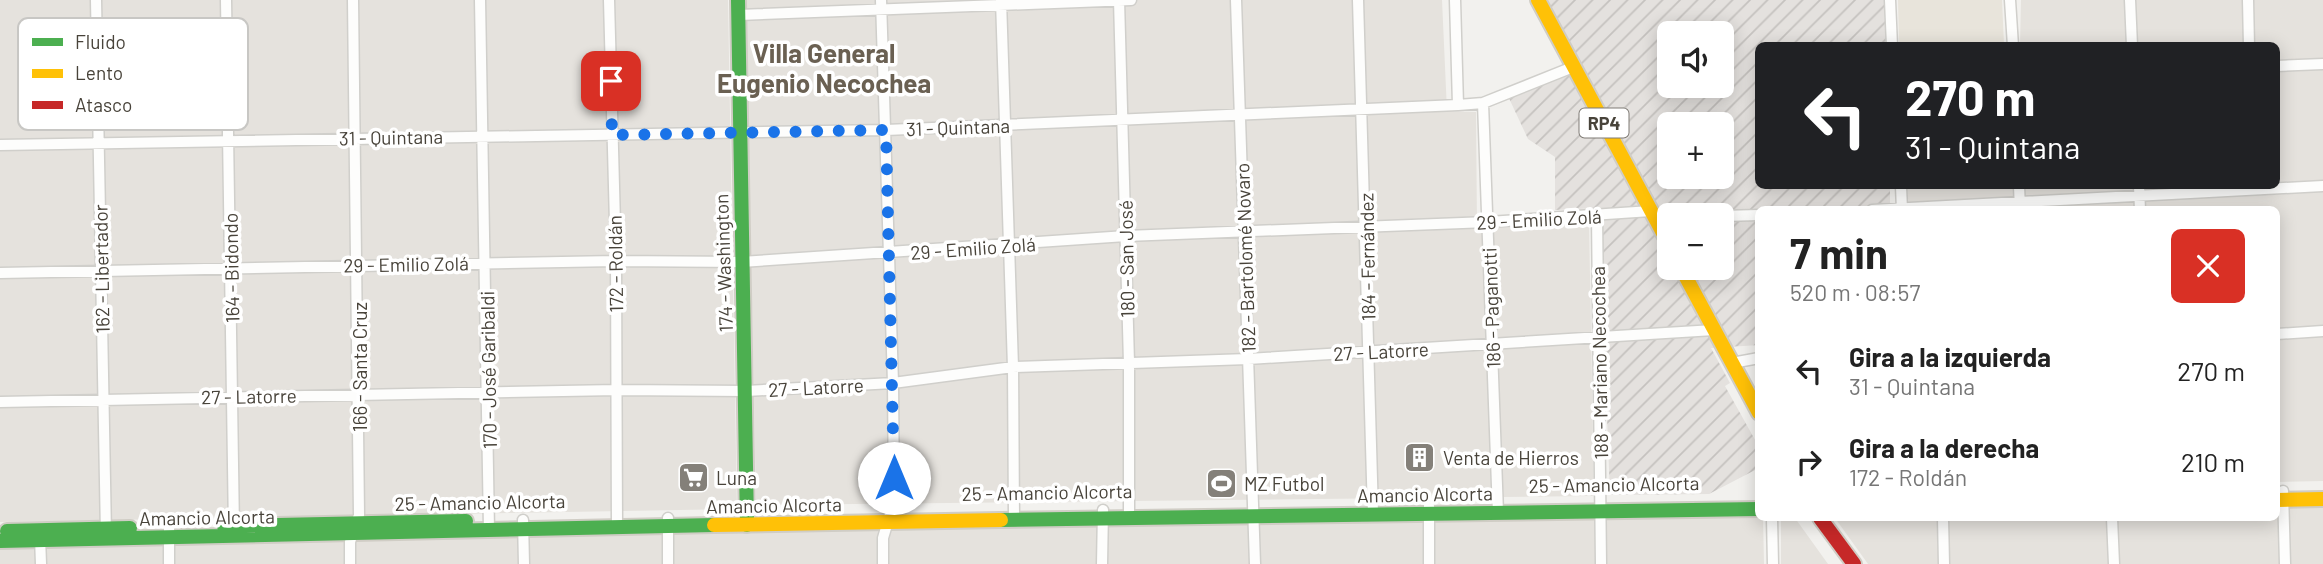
<!DOCTYPE html>
<html lang="es">
<head>
<meta charset="utf-8">
<style>
  :root { --surface:#fff; --page:#f6f6f6; --text:#222; --muted:#767676 }
  body { margin:0; font-family:Barlow,sans-serif; background:var(--page); color:var(--text); height:100vh; display:flex; flex-direction:column; font-size:26px; white-space:nowrap }
  * { box-sizing:border-box; margin:0 }
  p { font-size:23px; color:var(--muted) }
  .icon { flex:none; width:38px; height:38px; fill:none; stroke:currentColor; stroke-width:2; stroke-linecap:round; stroke-linejoin:round }
  .map { position:relative; flex:1; overflow:hidden }
  .sheet { position:absolute; left:1755px; top:206px; width:525px; height:315px; display:flex; flex-direction:column; background:var(--surface); border-radius:10px; box-shadow:0 4px 18px #0003 }
  .sheet>* { flex:none }
  .top-card { position:absolute; left:1755px; top:42px; width:525px; height:147px; border-radius:10px; box-shadow:0 4px 18px #0003; background:#202124; color:#fff; overflow:hidden }
  .fabs { position:absolute; left:1657px; top:21px; display:grid; gap:14px }
  .fabs a { display:grid; place-items:center; width:77px; height:77px; border-radius:10px; background:var(--surface); box-shadow:0 4px 18px #0003; font-size:35px }
  .pin { position:absolute; display:grid; place-items:center; width:60px; height:60px; color:#fff; margin:-30px; border-radius:14px; box-shadow:0 4px 10px #0006 }
  .me { position:absolute; width:77px; margin:-38px; rotate:0deg; stroke-linejoin:round; filter:drop-shadow(0 0 5px #0008) }
  .turn { display:flex; align-items:center; gap:24px; height:147px; padding:0 35px; font-size:32px }
  .turn .icon { width:91px; height:91px; stroke-width:2.5 }
  .turn b { display:block; font-size:49px; line-height:60px }
  .round { display:grid; place-items:center; flex:none; width:74px; height:74px; border-radius:10px; background:var(--page) }
  .head { display:flex; align-items:center; justify-content:space-between; height:119px; padding:0 35px }
  h1 { font-size:42px; font-weight:700; line-height:52px }
  ul { padding:0; list-style:none }
  li { display:flex; align-items:center; gap:21px; height:91px; padding:0 35px }
  li div { flex:1 }
  li b { display:block; font-size:26px }
  li em { font-style:normal }
  .map>svg:first-child { display:block }
</style>
</head>
<body>
<div class="map">
<svg width="2323" height="564" viewBox="0 0 2323 564">
  <defs>
    <pattern id="industrial-furrows" width="10" height="10" patternUnits="userSpaceOnUse" patternTransform="scale(1.75)"><rect width="10" height="10" fill="#e4e1de"/><path d="M-1 1l2-2M0 10L10 0M9 11l2-2" fill="none" stroke="#c5c2bf"/></pattern>
  </defs>
  <rect width="100%" height="100%" fill="#f2f1ee"/>
  <!-- residential -->
  <path fill="#e5e2dd" d="M0,0H728L737,509L0,522Z
    M746,0H1442L1447,111L1476,112L1477,228L1589,221L1594,496L756,505Z
    M2021,0H2323V481L2277,482V210H1909L1907,186H2277V46L2020,45Z
    M2323,506V564H1868L1835,518H2277V507Z
    M1759,515V518H1763L1764,564H0V544Z
    M1781,518H1795L1828,564H1781Z"/>
  <!-- industrial -->
  <path fill="url(#industrial-furrows)" fill-rule="evenodd" d="M1543,0H1884L1886,45L1759,46V186H1890V210H1759V345L1711,348L1730,383L1725,386L1759,447V468L1709,494L1610,495L1599,208L1555,210V157L1528,139L1507,94L1578,64ZM1670,33H1722V86H1670ZM1670,124H1722V177H1670ZM1670,215H1722V268H1670Z"/>
  <!-- education -->
  <path fill="#e8e4db" d="M1898,0H2002L2004,45H1899Z"/>
  <g fill="none" stroke-linecap="round" stroke-linejoin="round">
    <defs>
      <path id="street" d="M96,0L106,535
        M226,0L234,531
        M480,0L489,530
        M609,0L616,261L617,528
        M881,0L893,383L894,501L883,538V564
        M1001,0L1013,367L1014,519
        M1119,0L1129,363V518
        M1236,0L1255,564
        M1358,0L1373,514
        M1455,0L1458,105
        M1890,0L1892,46
        M2010,0L2013,46
        M2130,0L2132,46
        M2248,0L2249,46
        M739,15L1131,0
        M2277,66L2323,64
        M1483,103L1498,513
        M0,145L886,130L1458,105L1483,103L1573,67
        M1901,186L1902,210
        M2019,186L2020,210
        M2139,186L2140,210
        M1872,210L2323,186
        M1597,216L1601,564
        M1722,216L1759,215
        M0,273L616,261L741,262L1126,236L1488,222L1651,211
        M2277,334L2323,331
        M1732,363L1759,358
        M0,402L617,390L746,391L893,383L1013,367L1248,359L1714,330
        M2283,491L2285,564
        M668,518V564
        M1772,518L1773,564
        M1943,518L1944,564
        M2112,518L2114,564
        M523,520L524,564
        M169,527V564
        M40,537L41,564
        M350,564V542L359,515L353,0
        M1102,564L1103,510
        M1429,564V506"/>
      <path id="fast" d="M738,0L747,525
        M1001,520L1759,509
        M224,526L466,521
        M7,531L130,528
        M0,541L714,525"/>
      <path id="slow" d="M1538,0L1670,246
        M1681,268L1759,413
        M2277,500L2323,499
        M714,525L1001,520"/>
      <path id="jam" d="M1820,518L1854,564"/>
    </defs>
    <!-- street casing -->
    <use href="#street" stroke="#d0cfcb" stroke-width="13"/>
    <!-- fast casing -->
    <use href="#fast" stroke="#d0cdc5" stroke-width="18"/>
    <!-- slow casing -->
    <use href="#slow" stroke="#d0cdc5" stroke-width="18"/>
    <!-- jam casing -->
    <use href="#jam" stroke="#d0cdc5" stroke-width="18"/>
    <!-- street -->
    <use href="#street" stroke="#fdfdfc" stroke-width="10"/>
    <!-- fast -->
    <use href="#fast" stroke="#4caf50" stroke-width="14"/>
    <!-- slow -->
    <use href="#slow" stroke="#ffc107" stroke-width="14"/>
    <!-- jam -->
    <use href="#jam" stroke="#c62828" stroke-width="14"/>
  </g>
  <g fill="none" stroke-linecap="round" stroke-linejoin="round">
    <!-- route -->
    <path stroke="#1a73e8" stroke-width="12" stroke-dasharray="0 21.6" d="M611,81L612,135L886,130L894,478"/>
  </g>
  <!-- icons -->
  <defs>
    <symbol id="building-square" viewBox="-11 -11 22 22"><rect x="-9" y="-9" width="18" height="18" rx="4" fill="#848079" stroke="#fff"/><path d="M-4-6H4V6H1V3H-1V6H-4ZM-2.5-4.3h1.7v1.8h-1.7ZM.8-4.3h1.7v1.8H.8ZM-2.5-1h1.7V.8h-1.7ZM.8-1h1.7V.8H.8Z" fill="#fff"/></symbol>
    <symbol id="supermarket-square" viewBox="-11 -11 22 22"><rect x="-9" y="-9" width="18" height="18" rx="4" fill="#848079" stroke="#fff"/><path d="M-6-5.5h2.5l.6 2H6L4.5 2H-2.5L-4.4-4H-6ZM-1.5 3.2a1.3 1.3 0 1 0 .1 0ZM3 3.2a1.3 1.3 0 1 0 .1 0Z" fill="#fff"/></symbol>
    <symbol id="stadium-square" viewBox="-11 -11 22 22"><rect x="-9" y="-9" width="18" height="18" rx="4" fill="#848079" stroke="#fff"/><path d="M0-5a6.5 5 0 1 0 0 10a6.5 5 0 1 0 0-10ZM-3.5-1.8h7v3.6h-7Z" fill="#fff"/></symbol>
  </defs>
  <g fill-rule="evenodd">
    <use href="#building-square" x="1402" y="440" width="35" height="35"/>
    <use href="#supermarket-square" x="676" y="460" width="35" height="35"/>
    <use href="#stadium-square" x="1204" y="466" width="35" height="35"/>
  </g>
  <g text-anchor="middle" dominant-baseline="central" stroke-width="7" stroke-linejoin="round" paint-order="stroke">
    <!-- shield labels -->
    <rect fill="#fff" stroke="#7f7b75" stroke-width="2" x="1579.5" y="108.5" width="49" height="29" rx="5"/>
    <g font-size="18" font-weight="bold" fill="#48433a">
      <text x="1604" y="123">RP4</text>
    </g>
    <!-- street labels -->
    <g font-size="19" fill="#48433a" stroke="#fff">
      <text transform="translate(958 127) rotate(-2)">31 - Quintana</text>
      <text transform="translate(391 137) rotate(-1)">31 - Quintana</text>
      <text transform="translate(1539 219) rotate(-3)">29 - Emilio Zolá</text>
      <text transform="translate(973 248) rotate(-4)">29 - Emilio Zolá</text>
      <text transform="translate(1367 257) rotate(-91)">184 - Fernández</text>
      <text transform="translate(1245 258) rotate(-92)">182 - Bartolomé Novaro</text>
      <text transform="translate(1126 259) rotate(-91)">180 - San José</text>
      <text transform="translate(723 263) rotate(-92)">174 - Washington</text>
      <text transform="translate(406 264) rotate(-1)">29 - Emilio Zolá</text>
      <text transform="translate(615 264) rotate(-91)">172 - Roldán</text>
      <text transform="translate(231 268) rotate(-91)">164 - Bidondo</text>
      <text transform="translate(101 269) rotate(-91)">162 - Libertador</text>
      <text transform="translate(1491 308) rotate(-92)">186 - Paganotti</text>
      <text transform="translate(1381 351) rotate(-3)">27 - Latorre</text>
      <text transform="translate(1599 363) rotate(-91)">188 - Mariano Necochea</text>
      <text transform="translate(359 367) rotate(-90)">166 - Santa Cruz</text>
      <text transform="translate(488 370) rotate(-91)">170 - José Garibaldi</text>
      <text transform="translate(816 387) rotate(-3)">27 - Latorre</text>
      <text transform="translate(249 396) rotate(-1)">27 - Latorre</text>
      <text transform="translate(1614 484) rotate(-1)">25 - Amancio Alcorta</text>
      <text transform="translate(1047 492) rotate(-1)">25 - Amancio Alcorta</text>
      <text transform="translate(1425 494) rotate(-1)">Amancio Alcorta</text>
      <text transform="translate(480 502) rotate(-1)">25 - Amancio Alcorta</text>
      <text transform="translate(774 505) rotate(-1)">Amancio Alcorta</text>
      <text transform="translate(207 517) rotate(-1)">Amancio Alcorta</text>
    </g>
    <!-- poi labels -->
    <g font-size="19" fill="#48433a" stroke="#fff" text-anchor="start">
      <text x="1443" y="457">Venta de Hierros</text>
      <text x="716" y="477">Luna</text>
      <text x="1244" y="483">MZ Futbol</text>
    </g>
    <!-- district labels -->
    <g font-size="26" font-weight="bold" fill="#6a6052" stroke="#fff">
      <text x="824" y="52">Villa General<tspan x="824" dy="30">Eugenio Necochea</tspan></text>
    </g>
  </g>
  <!-- legend -->
  <rect x="18" y="18" width="230" height="112" rx="10" fill="#fff" stroke="#c8c7c4" stroke-width="2"/>
  <rect x="32" y="38" width="31" height="8" fill="#4caf50"/>
  <rect x="32" y="69" width="31" height="9" fill="#ffc107"/>
  <rect x="32" y="101" width="31" height="8" fill="#c62828"/>
  <g font-size="19" fill="#48433a">
    <text x="75" y="49">Fluido</text>
    <text x="75" y="80">Lento</text>
    <text x="75" y="112">Atasco</text>
  </g>
</svg>
<div class="fabs">
<a><svg class="icon" aria-label="sound" viewBox="0 0 24 24"><path d="M4 9h4l5-4v14l-5-4H4zM17 9q2 3 0 6"/></svg></a>
<a>+</a>
<a>−</a>
</div>
<div class="pin" style="left:611px;top:81px;background:#d93025"><svg class="icon" aria-label="arrive" viewBox="0 0 24 24"><path d="M6 21V4h12l-3 4 3 4H6"/></svg></div>
<svg class="me" style="left:894px;top:478px" viewBox="-20 -20 40 40"><circle r="19" fill="#fff"/><path d="M0-13L10 11 0 6-10 11z" fill="#1a73e8"/></svg>
<div class="top-card">
<div class="turn"><svg class="icon" aria-label="left" viewBox="0 0 24 24"><path d="M17 20v-9H6M10 6l-5 5 5 5"/></svg><div><b>270 m</b>31 - Quintana</div></div>
</div>
<section class="sheet">
<div class="head"><div><h1>7 min</h1><p>520 m · 08:57</p></div><a class="round" style="background:#d93025;color:#fff"><svg class="icon" aria-label="close" viewBox="0 0 24 24"><path d="M6 6l12 12M18 6L6 18"/></svg></a></div>
<ul>
<li><svg class="icon" aria-label="left" viewBox="0 0 24 24"><path d="M17 20v-9H6M10 6l-5 5 5 5"/></svg><div><b>Gira a la izquierda</b><p>31 - Quintana</p></div><em>270 m</em></li>
<li><svg class="icon" aria-label="right" viewBox="0 0 24 24"><path d="M7 20v-9h11M14 6l5 5-5 5"/></svg><div><b>Gira a la derecha</b><p>172 - Roldán</p></div><em>210 m</em></li>
</ul>
</section>
</div>
</body>
</html>
